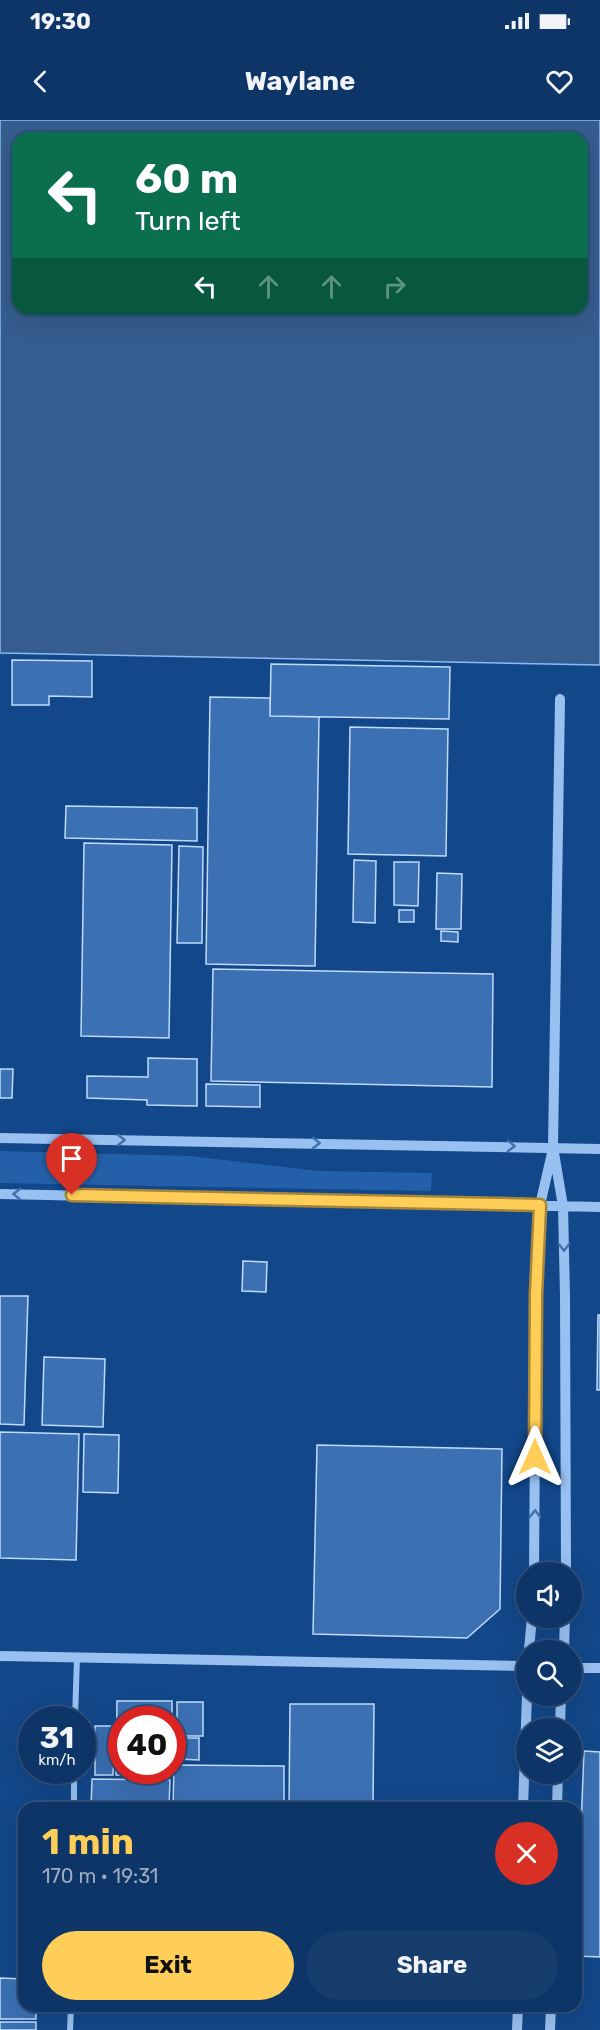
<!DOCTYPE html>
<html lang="en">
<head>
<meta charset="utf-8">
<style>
  :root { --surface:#0e3567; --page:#173d6d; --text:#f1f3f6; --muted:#9babc0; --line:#2e507b; --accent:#ffce58 }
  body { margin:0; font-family:Rubik,sans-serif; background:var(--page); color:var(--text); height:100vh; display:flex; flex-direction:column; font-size:22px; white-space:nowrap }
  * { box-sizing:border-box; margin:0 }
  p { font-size:20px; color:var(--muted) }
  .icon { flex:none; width:33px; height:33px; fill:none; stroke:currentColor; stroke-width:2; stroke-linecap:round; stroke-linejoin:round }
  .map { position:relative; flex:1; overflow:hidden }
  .details { position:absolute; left:18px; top:1682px; width:564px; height:210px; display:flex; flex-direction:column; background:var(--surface); border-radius:18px; box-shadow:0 6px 24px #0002,0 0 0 2px var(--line) }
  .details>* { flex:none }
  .hud { position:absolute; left:12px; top:12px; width:576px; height:183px; border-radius:18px; box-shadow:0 6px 24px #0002,0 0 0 2px var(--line); background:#0b6e4f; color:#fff; overflow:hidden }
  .tools { position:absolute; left:516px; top:1442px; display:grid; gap:12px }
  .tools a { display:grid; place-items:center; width:66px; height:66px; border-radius:50%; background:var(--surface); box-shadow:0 6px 24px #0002,0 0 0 2px var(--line); font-size:30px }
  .speed { position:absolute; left:18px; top:1586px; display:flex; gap:12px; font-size:30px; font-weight:700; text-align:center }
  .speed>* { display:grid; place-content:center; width:78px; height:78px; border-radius:50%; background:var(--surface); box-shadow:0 6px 24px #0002,0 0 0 2px var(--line); line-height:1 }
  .speed small { font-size:15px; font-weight:400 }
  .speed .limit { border:9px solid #d22; background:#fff; color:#111 }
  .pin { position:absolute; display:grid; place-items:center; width:51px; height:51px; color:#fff; margin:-62px -26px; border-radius:50% 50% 50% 0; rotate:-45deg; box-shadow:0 0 6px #0007 }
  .pin .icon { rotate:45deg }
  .me { position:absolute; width:66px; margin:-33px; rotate:0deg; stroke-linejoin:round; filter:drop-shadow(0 0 4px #0008) }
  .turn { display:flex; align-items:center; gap:21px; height:126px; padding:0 24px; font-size:27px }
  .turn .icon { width:78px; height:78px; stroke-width:2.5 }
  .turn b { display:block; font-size:42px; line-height:51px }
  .lanes { display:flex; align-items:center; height:57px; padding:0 24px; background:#0003; justify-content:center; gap:30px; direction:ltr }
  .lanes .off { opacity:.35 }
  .round { display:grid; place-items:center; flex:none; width:63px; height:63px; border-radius:32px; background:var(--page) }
  .overview { display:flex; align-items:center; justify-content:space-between; height:102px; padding:0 24px }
  h1 { font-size:36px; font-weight:700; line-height:45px; color:var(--accent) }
  .button { display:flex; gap:12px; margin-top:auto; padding:12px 24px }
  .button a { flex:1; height:69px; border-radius:36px; background:var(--accent); color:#111; font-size:24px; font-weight:700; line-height:69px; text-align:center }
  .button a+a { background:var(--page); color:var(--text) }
  .status { display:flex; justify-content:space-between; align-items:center; height:42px; padding:0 30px; background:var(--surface); direction:ltr }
  .status svg { height:16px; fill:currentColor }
  header { display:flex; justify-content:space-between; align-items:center; height:78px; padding:0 24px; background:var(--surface); font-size:27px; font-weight:700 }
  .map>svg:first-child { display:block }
</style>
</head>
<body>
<div class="status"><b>19:30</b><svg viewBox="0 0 49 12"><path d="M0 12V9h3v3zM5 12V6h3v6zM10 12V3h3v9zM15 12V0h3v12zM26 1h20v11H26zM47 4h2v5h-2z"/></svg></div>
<header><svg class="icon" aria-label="back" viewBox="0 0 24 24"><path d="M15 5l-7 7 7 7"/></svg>Waylane<svg class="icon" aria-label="heart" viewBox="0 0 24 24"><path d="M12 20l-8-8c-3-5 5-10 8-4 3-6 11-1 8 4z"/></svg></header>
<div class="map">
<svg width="600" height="1910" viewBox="0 0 600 1910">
  <rect width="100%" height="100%" fill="#124789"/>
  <!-- green -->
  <path fill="#2460a9" d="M0,1031L190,1036L319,1051L432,1053L431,1071L0,1063Z"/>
  <!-- water -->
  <path fill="#365d8f" stroke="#8abbf4" stroke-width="1.5" fill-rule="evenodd" d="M0,0H600V545L0,533ZM18,18H582V189H18Z"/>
  <!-- building -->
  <path fill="#3b70b3" stroke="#bfdbfc" stroke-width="1.5" d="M12,540L92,541V577L49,576V585H12Z
    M271,544L450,547L449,599L270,596Z
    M210,577L270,578V596L319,597L315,846L206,844Z
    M350,607L448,609L446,736L348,734Z
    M66,686L197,688V721L65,718Z
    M84,723L172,725L169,918L81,916Z
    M179,726L203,727L202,823H177Z
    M354,740L376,741L375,803L353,802Z
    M394,742H419L418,786L394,785Z
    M437,753L462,754L461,809H436Z
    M399,790H414V802H399Z
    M441,811L458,812V822L441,821Z
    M213,849L493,854L492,967L211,961Z
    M148,938L197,939V986L147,985V980L87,978V956L148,957Z
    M0,949H13L12,978H0Z
    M206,964L260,965V987L206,986Z
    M243,1141L267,1142L266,1172L242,1171Z
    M0,1176H28L24,1305L0,1304Z
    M598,1195H600V1270H597Z
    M44,1237L105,1239L103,1307L42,1305Z
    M0,1312L79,1314L76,1440L0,1438Z
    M84,1314L119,1315L118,1373L83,1372Z
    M317,1325L502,1329L500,1489L467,1518L313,1514Z
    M117,1581H172V1599H122V1650H171V1656L116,1655Z
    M177,1582H203V1616H177Z
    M290,1584H374L373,1688H289Z
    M95,1606H114L113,1655H95Z
    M177,1618H199V1640L177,1639Z
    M584,1631L600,1632V1837L576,1836Z
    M174,1645L284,1646V1688H173Z
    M92,1659L170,1660L169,1688H91Z
    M0,1858L24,1859V1886H36V1899H0Z
    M0,1902H36V1910H0Z"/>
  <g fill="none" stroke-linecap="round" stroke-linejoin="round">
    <!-- minor -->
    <path stroke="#98c0f0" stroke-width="6" d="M75,1599L77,1537
      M74,1688V1650
      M70,1910L71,1886"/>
    <!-- tertiary -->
    <path stroke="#98c0f0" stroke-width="10" d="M560,579L553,1027L563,1086L565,1176L566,1452
      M0,1018L600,1029
      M0,1074L600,1087
      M534,1452L536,1175L540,1085L552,1033
      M529,1530L532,1497
      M564,1530L565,1497
      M0,1536L526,1546
      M572,1548H600
      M560,1608L561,1575
      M523,1688L527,1575
      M557,1688L558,1653
      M517,1910L518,1886
      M550,1910L551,1886"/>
  </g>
  <!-- one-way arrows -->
  <defs><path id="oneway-chevron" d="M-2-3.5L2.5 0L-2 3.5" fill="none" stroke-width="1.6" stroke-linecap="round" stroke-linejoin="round" transform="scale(1.5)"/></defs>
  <g stroke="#4171ad">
    <use href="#oneway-chevron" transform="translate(121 1020) rotate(1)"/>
    <use href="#oneway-chevron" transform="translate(316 1023) rotate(1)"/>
    <use href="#oneway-chevron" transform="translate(511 1026) rotate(1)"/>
    <use href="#oneway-chevron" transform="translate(17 1074) rotate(-179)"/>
    <use href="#oneway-chevron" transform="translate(564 1127) rotate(89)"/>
    <use href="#oneway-chevron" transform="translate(535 1394) rotate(-90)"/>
  </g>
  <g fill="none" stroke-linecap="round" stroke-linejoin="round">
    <defs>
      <path id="route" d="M72,1075L540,1085L536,1175L535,1337"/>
    </defs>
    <!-- route casing -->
    <use href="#route" stroke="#a68639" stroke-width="15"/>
    <!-- route -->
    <use href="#route" stroke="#ffce58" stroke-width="10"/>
  </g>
</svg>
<div class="tools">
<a><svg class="icon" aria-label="sound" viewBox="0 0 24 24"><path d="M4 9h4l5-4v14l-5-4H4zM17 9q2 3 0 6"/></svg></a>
<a><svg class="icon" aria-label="search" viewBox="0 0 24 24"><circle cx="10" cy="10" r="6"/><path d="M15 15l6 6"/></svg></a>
<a><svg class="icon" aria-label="layers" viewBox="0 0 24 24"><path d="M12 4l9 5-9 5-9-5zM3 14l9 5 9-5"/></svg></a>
</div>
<div class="speed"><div>31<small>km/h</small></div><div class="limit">40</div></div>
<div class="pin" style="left:72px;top:1075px;background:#d93025"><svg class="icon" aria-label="arrive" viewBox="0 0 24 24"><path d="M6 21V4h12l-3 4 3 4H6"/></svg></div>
<svg class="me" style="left:535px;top:1337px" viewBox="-20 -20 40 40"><path d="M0-17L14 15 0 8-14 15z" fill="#ffce58" stroke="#fff" stroke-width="4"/></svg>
<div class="hud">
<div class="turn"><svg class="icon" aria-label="left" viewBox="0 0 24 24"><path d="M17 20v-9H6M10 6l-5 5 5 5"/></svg><div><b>60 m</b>Turn left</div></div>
<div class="lanes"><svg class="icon" aria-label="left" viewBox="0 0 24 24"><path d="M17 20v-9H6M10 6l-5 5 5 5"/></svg><svg class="icon off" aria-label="ahead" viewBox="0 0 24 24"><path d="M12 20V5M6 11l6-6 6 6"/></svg><svg class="icon off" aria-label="ahead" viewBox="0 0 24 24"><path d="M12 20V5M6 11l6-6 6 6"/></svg><svg class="icon off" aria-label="right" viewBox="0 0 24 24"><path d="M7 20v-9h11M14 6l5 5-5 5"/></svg></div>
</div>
<section class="details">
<div class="overview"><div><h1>1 min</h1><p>170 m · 19:31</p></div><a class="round" style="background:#d93025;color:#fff"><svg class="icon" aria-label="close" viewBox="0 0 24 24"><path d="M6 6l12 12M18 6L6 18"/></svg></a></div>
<div class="button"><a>Exit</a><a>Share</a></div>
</section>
</div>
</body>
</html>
